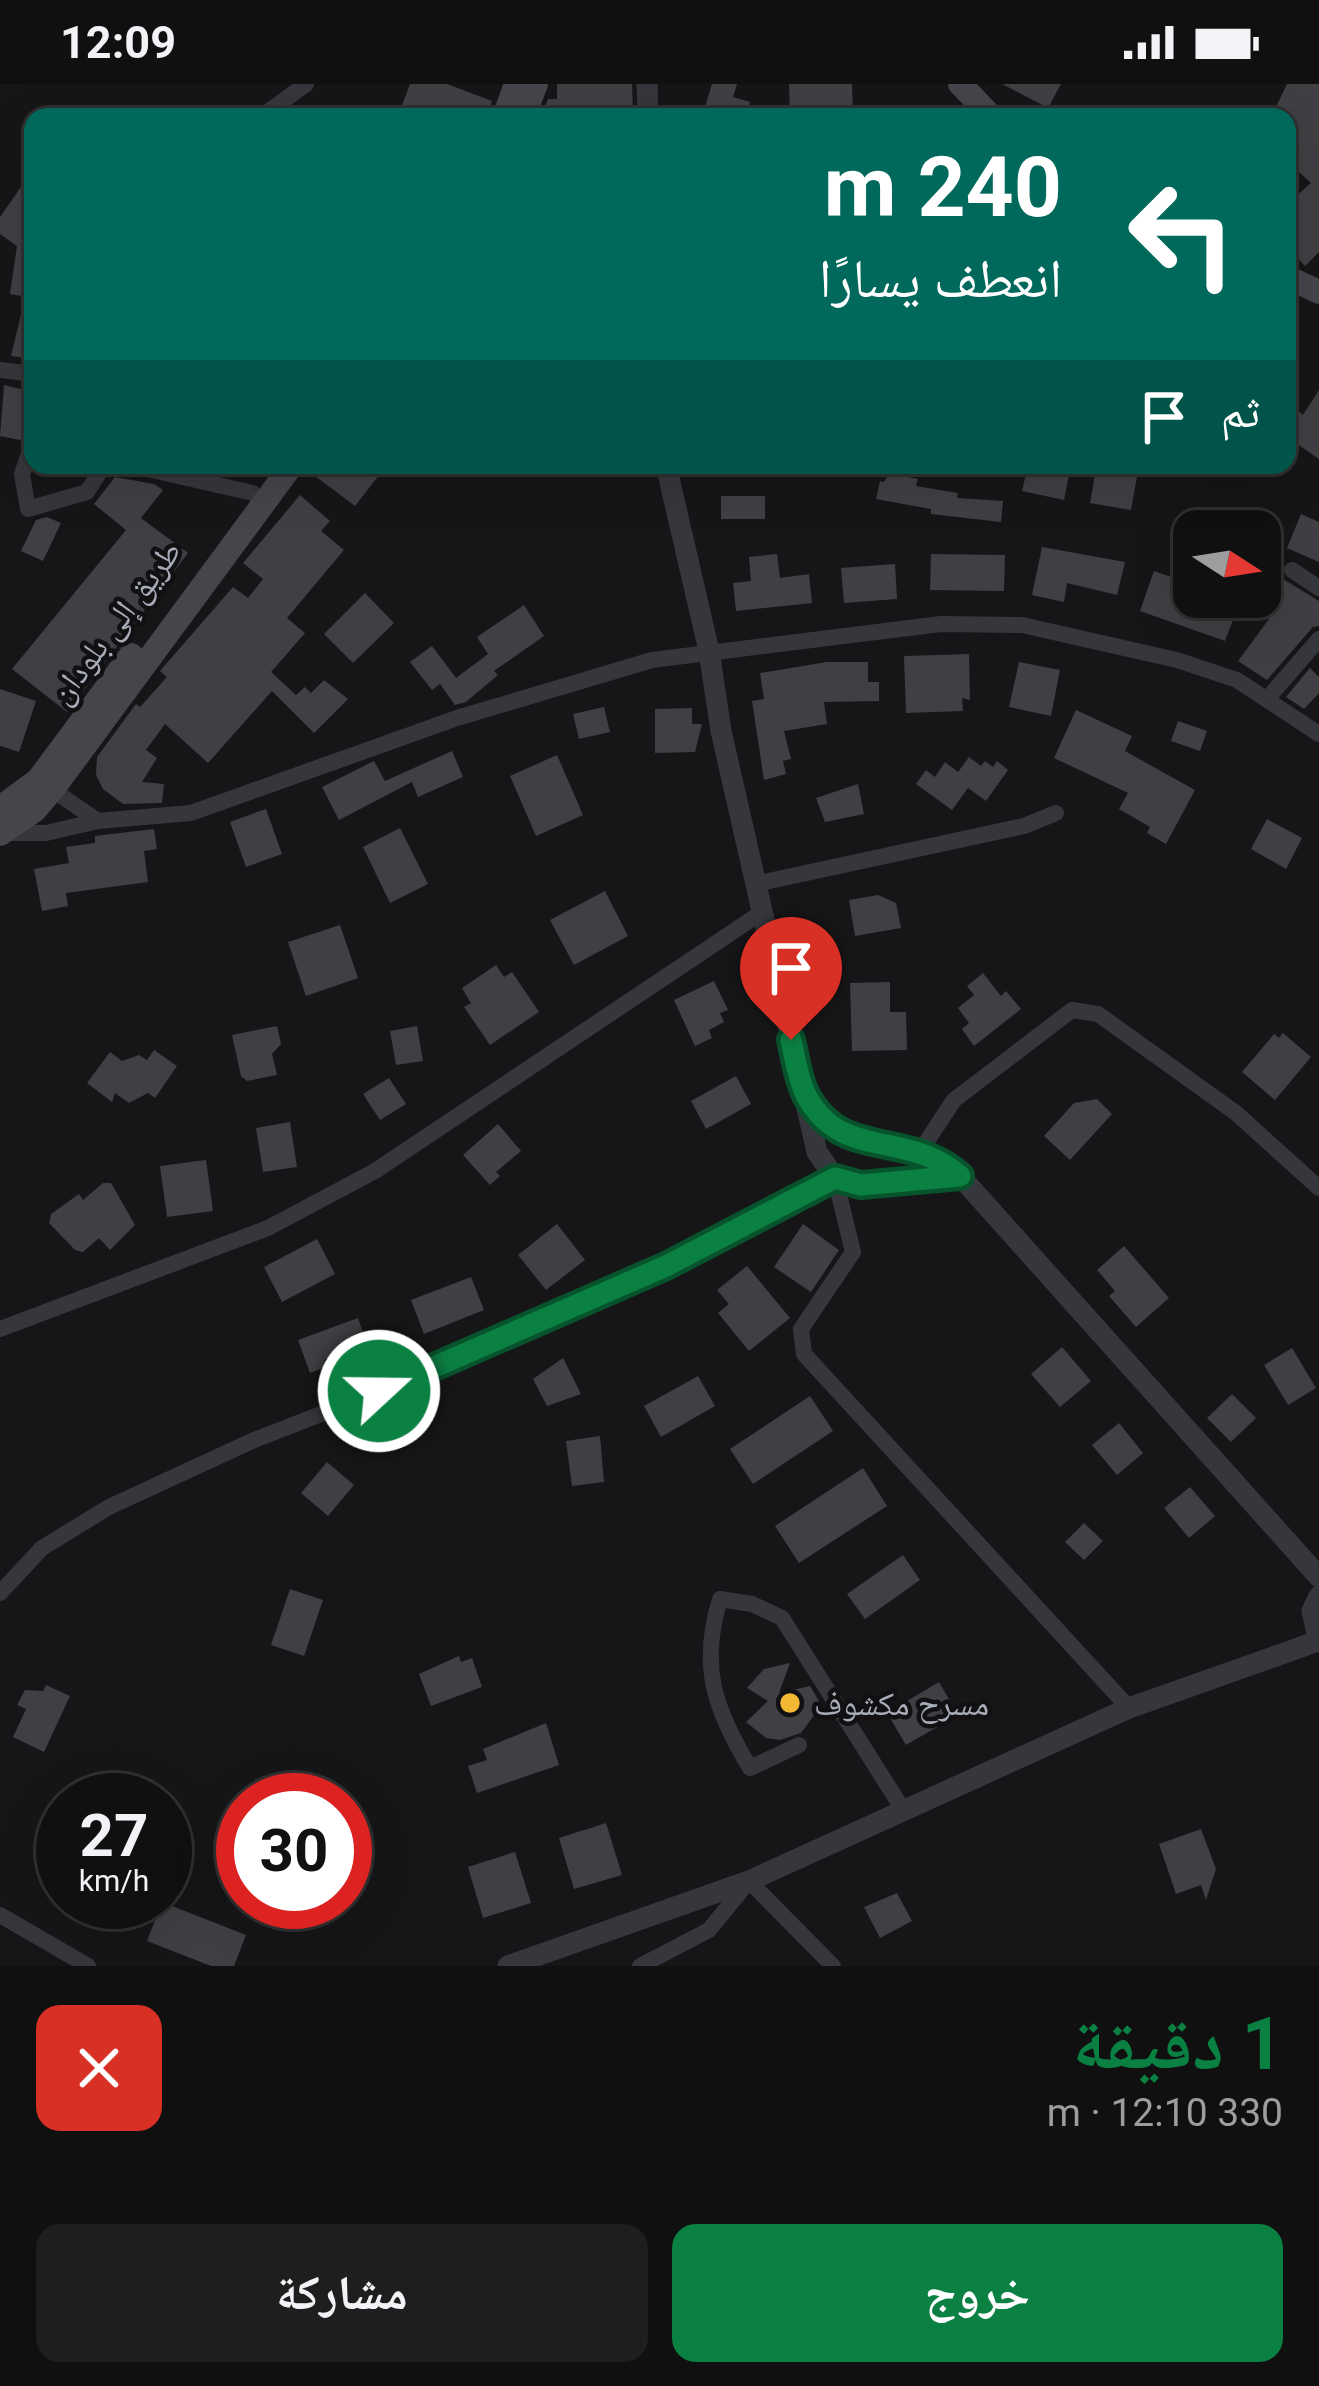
<!DOCTYPE html>
<html lang="ar">
<head>
<meta charset="utf-8">
<style>
  :root { --surface:#101011; --page:#1e1e1f; --text:#f1f3f6; --muted:#9c9d9f; --line:#303031; --accent:#0b8043 }
  body { margin:0; font-family:Roboto,"Noto Naskh Arabic",sans-serif; background:var(--page); color:var(--text); direction:rtl; height:100vh; display:flex; flex-direction:column; font-size:45px; white-space:nowrap }
  * { box-sizing:border-box; margin:0 }
  p { font-size:39px; color:var(--muted) }
  .icon { flex:none; width:66px; height:66px; fill:none; stroke:currentColor; stroke-width:2; stroke-linecap:round; stroke-linejoin:round }
  .map { position:relative; height:1882px; overflow:hidden; direction:ltr }
  .panel { display:flex; flex-direction:column; background:var(--surface); flex:1 }
  .panel>* { flex:none }
  .hud { position:absolute; left:24px; top:24px; width:1272px; height:366px; border-radius:24px; box-shadow:0 12px 48px #0002,0 0 0 3px var(--line); direction:rtl; background:#00695c; color:#fff; overflow:hidden }
  .needle { width:78px; rotate:102deg }
  .fabs { position:absolute; left:1173px; top:426px; display:grid; gap:24px }
  .fabs a { display:grid; place-items:center; width:108px; height:108px; border-radius:24px; background:var(--surface); box-shadow:0 12px 48px #0002,0 0 0 3px var(--line); font-size:60px }
  .speed { position:absolute; left:36px; top:1689px; display:flex; gap:24px; font-size:60px; font-weight:700; text-align:center }
  .speed>* { display:grid; place-content:center; width:156px; height:156px; border-radius:50%; background:var(--surface); box-shadow:0 12px 48px #0002,0 0 0 3px var(--line); line-height:1 }
  .speed small { font-size:30px; font-weight:400 }
  .speed .limit { border:18px solid #d22; background:#fff; color:#111 }
  .pin { position:absolute; display:grid; place-items:center; width:102px; height:102px; color:#fff; margin:-123px -51px; border-radius:50% 50% 50% 0; rotate:-45deg; box-shadow:0 0 12px #0007 }
  .pin .icon { rotate:45deg }
  .me { position:absolute; width:132px; margin:-66px; rotate:69deg; stroke-linejoin:round; filter:drop-shadow(0 0 9px #0008) }
  .turn { display:flex; align-items:center; gap:42px; height:252px; padding:0 36px; font-size:54px }
  .turn .icon { width:156px; height:156px; stroke-width:2.5 }
  .turn b { display:block; font-size:84px; line-height:102px }
  .then { display:flex; align-items:center; height:114px; padding:0 36px; background:#0003; gap:24px; font-size:45px }
  .round { display:grid; place-items:center; flex:none; width:126px; height:126px; border-radius:24px; background:var(--page) }
  .summary { display:flex; align-items:center; justify-content:space-between; height:204px; padding:0 36px }
  h1 { font-size:72px; font-weight:700; line-height:90px; color:var(--accent) }
  .action { display:flex; gap:24px; margin-top:auto; padding:24px 36px }
  .action a { flex:1; height:138px; border-radius:24px; background:var(--accent); color:#fff; font-size:48px; font-weight:700; line-height:138px; text-align:center }
  .action a+a { background:var(--page); color:var(--text) }
  .status { display:flex; justify-content:space-between; align-items:center; height:84px; padding:0 60px; background:var(--surface); direction:ltr }
  .status svg { height:33px; fill:currentColor }
  .map>svg:first-child { display:block }
</style>
</head>
<body>
<div class="status"><b>12:09</b><svg viewBox="0 0 49 12"><path d="M0 12V9h3v3zM5 12V6h3v6zM10 12V3h3v9zM15 12V0h3v12zM26 1h20v11H26zM47 4h2v5h-2z"/></svg></div>
<div class="map">
<svg width="1319" height="1882" viewBox="0 0 1319 1882">
  <rect width="100%" height="100%" fill="#161517"/>
  <!-- building -->
  <path fill="#404044" d="M410,0H447L492,17L488,33H416L400,27Z
    M557,0H632L633,33H541L548,15H557Z
    M712,0H737L733,13L750,18L746,33H702Z
    M789,0H852L853,33H790Z
    M1002,0H1061L1048,24Z
    M1287,0H1319V168L1305,182L1287,162V120L1311,99L1287,77V61L1297,50L1287,45V33H1271Z
    M23,100L33,107V159L22,176L33,177V214L10,210L17,162L0,150V133Z
    M25,214H33V275L11,272Z
    M4,301L33,308L32,344L20,356L0,352Z
    M1319,306V375L1287,353V341L1297,326L1303,331Z
    M308,381H387L355,422L307,386Z
    M1028,381H1071L1064,416L1022,407Z
    M1105,381H1139L1131,426L1090,419L1095,391L1104,392Z
    M889,389L918,395L916,402L958,409L957,414L1003,417L1001,438L931,430V425L876,415L880,397L884,398Z
    M115,393L154,400L163,406L141,434L188,469L67,628L12,585L126,446L94,420Z
    M300,411L330,437L321,447L344,466L287,534L305,549L271,588L296,611L305,603L311,609L324,596L348,615L314,649L272,607L208,679L165,640L146,666L157,674L142,698L164,700L162,719L123,720L103,705L96,691L97,673L136,620L140,623L167,593L160,587L233,503L248,514L263,495L243,479Z
    M721,412H765V435H721Z
    M1301,430L1319,438V478L1287,464Z
    M47,433L61,439L43,477L21,467L36,436Z
    M1042,463L1125,478L1117,511L1067,499L1064,518L1032,511Z
    M777,470L780,494L809,490L812,519L736,527L733,499L751,497L749,473Z
    M931,470L1005,471L1004,507L930,506Z
    M895,480L897,515L844,519L841,484Z
    M1154,487L1194,501V513L1240,517L1225,557L1140,527Z
    M1283,495L1319,517V542L1313,543L1267,596L1238,577L1269,535L1260,528Z
    M365,509L394,539L353,579L324,550Z
    M524,521L544,552L494,587L498,591L466,618L455,621L440,600L432,606L410,578L432,562L456,594L488,570L477,553Z
    M969,570L970,616L962,614L963,627L906,629L904,572Z
    M827,578H868V598H879V617L824,618L827,640L784,647L791,675L783,677L786,690L764,696L752,617L764,615L760,589Z
    M1019,578L1060,586L1051,632L1009,623Z
    M1310,584L1319,593V609L1304,625L1286,613Z
    M0,605L36,617L19,668L0,662Z
    M604,623L610,648L579,655L573,630Z
    M692,624V640H702L695,668L655,669V625Z
    M1076,626L1132,652L1125,667L1195,706L1166,760L1147,749L1150,743L1119,725L1128,709L1054,674Z
    M1178,637L1207,647L1200,667L1171,657Z
    M452,667L463,693L418,713L412,698L339,736L322,703L374,677L385,697Z
    M557,671L583,731L536,752L510,692Z
    M969,673L981,682L985,677L993,683L997,677L1008,686L986,717L968,704L952,726L916,700L926,686L935,693L945,678L958,688Z
    M858,700L864,730L825,738L816,714Z
    M266,725L282,770L246,783L230,738Z
    M1267,735L1302,754L1286,785L1251,765Z
    M400,744L428,800L390,819L363,763Z
    M154,745L157,765L144,767L148,798L66,809L68,822L42,827L34,785L69,779L66,763L95,759V752Z
    M605,807L628,852L574,881L550,836Z
    M878,811L896,819L901,844L855,852L849,816Z
    M340,841L358,894L306,912L288,858Z
    M496,881L504,893L512,888L539,928L490,961L464,923L471,919L462,904Z
    M983,889L1001,912L1006,907L1021,925L974,962L962,945L969,939L958,924L974,911L967,902Z
    M714,897L728,926L720,929L724,938L709,946L712,954L695,962L674,916Z
    M890,898V928H906L907,966L852,967L850,899Z
    M277,942L281,960L272,970L277,991L247,997L241,992L232,951Z
    M417,942L423,977L396,981L390,947Z
    M1283,949L1311,973L1275,1016L1242,988L1274,950L1279,954Z
    M154,966L177,982L155,1014L148,1009L129,1019L115,1009L112,1018L87,999L110,968L122,977L139,971L147,976Z
    M736,992L751,1020L706,1045L691,1017Z
    M389,994L406,1020L380,1036L363,1010Z
    M1097,1015L1112,1030L1070,1076L1044,1052L1074,1019Z
    M290,1038L297,1083L263,1088L256,1044Z
    M498,1040L521,1067L496,1088L500,1092L490,1101L463,1071Z
    M206,1076L213,1127L167,1133L160,1082Z
    M103,1099H111L135,1141L110,1166L99,1154L83,1168L75,1166L49,1139L51,1130L79,1110L83,1116Z
    M557,1140L585,1176L546,1206L518,1171Z
    M803,1140L839,1166L811,1208L774,1183Z
    M317,1155L335,1190L282,1218L264,1183Z
    M1124,1162L1169,1214L1136,1243L1109,1212L1115,1207L1097,1186Z
    M747,1182L790,1234L749,1267L718,1229L729,1220L717,1206Z
    M471,1193L484,1226L424,1250L411,1216Z
    M358,1234L367,1260L324,1276L326,1283L310,1289L298,1256Z
    M1062,1263L1091,1297L1060,1323L1031,1290Z
    M1292,1264L1316,1304L1288,1321L1264,1281Z
    M563,1274L581,1310L547,1322L533,1295Z
    M698,1292L715,1322L661,1353L644,1322Z
    M1232,1310L1256,1334L1231,1358L1207,1334Z
    M810,1312L833,1347L753,1400L730,1365Z
    M1119,1339L1143,1369L1117,1391L1092,1361Z
    M600,1352L604,1398L572,1402L566,1357Z
    M327,1378L354,1401L328,1432L301,1409Z
    M863,1384L887,1422L799,1479L775,1442Z
    M1190,1403L1215,1432L1189,1454L1164,1424Z
    M1084,1439L1103,1457L1084,1476L1065,1458Z
    M903,1471L920,1496L865,1535L847,1510Z
    M290,1505L323,1516L304,1572L271,1561Z
    M459,1572L461,1578L472,1574L482,1603L431,1622L419,1590Z
    M790,1579L779,1609L810,1602L819,1617L818,1626L801,1649L780,1656L766,1654L746,1638L768,1617L747,1604L764,1585Z
    M939,1598L958,1631L906,1661L887,1629Z
    M46,1601L70,1612L44,1668L13,1653L26,1625L17,1621L25,1606L43,1607Z
    M546,1639L559,1681L477,1709L468,1682L487,1676L483,1665Z
    M606,1739L622,1791L574,1805L559,1754Z
    M1201,1745L1216,1785L1206,1816L1201,1801L1176,1810L1159,1760Z
    M515,1768L531,1819L483,1834L468,1783Z
    M897,1809L912,1837L880,1854L864,1823Z
    M162,1818L246,1851L234,1882H211L147,1857Z"/>
  <g fill="none" stroke-linecap="round" stroke-linejoin="round">
    <!-- minor -->
    <path stroke="#36373c" stroke-width="16" d="M261,33L306,0
      M0,286L33,290
      M33,357L22,390L28,425L87,408L104,381
      M130,381L253,409
      M1292,486L1319,504
      M1267,615L1319,555
      M44,700L98,737
      M4,749H46L98,737L191,729L457,634L652,576L941,540L1022,541L1177,576L1237,596L1319,650
      M755,800L1024,742L1056,729
      M921,1066L954,1016L1072,926L1098,930L1236,1029L1319,1104
      M0,1245L268,1144L375,1087L761,829
      M0,1509L42,1464L109,1423L254,1356L463,1275L626,1201L745,1145L835,1094L853,1168L801,1245L804,1270L1129,1624
      M799,1661L750,1684C715,1626 699,1583 720,1515L752,1520L782,1534L902,1724
      M0,1831L88,1882
      M640,1882L709,1846L749,1797L833,1882"/>
    <!-- tertiary -->
    <path stroke="#36373c" stroke-width="21" d="M647,0L648,33
      M666,381L709,567L721,647L817,1068L835,1094L861,1101L960,1092
      M809,1015C819,1028 829,1042 843,1051C879,1074 914,1051 960,1092L1319,1493
      M1319,1512L1312,1527L1319,1558
      M508,1882L749,1797L1129,1624L1318,1557"/>
    <!-- secondary -->
    <path stroke="#44464c" stroke-width="24" d="M960,0L992,33
      M504,33L516,0
      M523,33L536,0
      M1287,193L1319,208
      M0,724L38,696L131,571
      M0,750L35,726L53,705L292,381"/>
  </g>
  <g fill="none" stroke-linecap="round" stroke-linejoin="round">
    <defs>
      <path id="route" d="M379,1307L666,1182L835,1094L861,1101L960,1092C908,1045 841,1078 806,1011C798,995 795,973 791,956"/>
    </defs>
    <!-- route casing -->
    <use href="#route" stroke="#07532c" stroke-width="30"/>
    <!-- route -->
    <use href="#route" stroke="#0b8043" stroke-width="21"/>
  </g>
  <!-- markers -->
  <circle fill="#f2b833" stroke="#111012" stroke-width="4.5" cx="790" cy="1619" r="12"/>
  <g text-anchor="middle" dominant-baseline="central" stroke-width="9" stroke-linejoin="round" paint-order="stroke">
    <!-- street labels -->
    <g font-size="33" fill="#a7acb8" stroke="#111012">
      <text transform="translate(115 538) rotate(-53)">طريق إلى بلودان</text>
    </g>
    <!-- poi labels -->
    <g font-size="33" fill="#a7acb8" stroke="#111012" text-anchor="start">
      <text x="814" y="1619">مسرح مكشوف</text>
    </g>
  </g>
</svg>
<div class="fabs">
<a><svg class="needle" viewBox="-14 -14 28 28"><path d="M0-13l5 13h-10z" fill="#e53935"/><path d="M0 13l5-13h-10z" fill="#9c9d9f"/></svg></a>
</div>
<div class="speed"><div>27<small>km/h</small></div><div class="limit">30</div></div>
<div class="pin" style="left:791px;top:956px;background:#d93025"><svg class="icon" aria-label="arrive" viewBox="0 0 24 24"><path d="M6 21V4h12l-3 4 3 4H6"/></svg></div>
<svg class="me" style="left:379px;top:1307px" viewBox="-20 -20 40 40"><circle r="17" fill="#0b8043" stroke="#fff" stroke-width="3"/><path d="M0-11L8 9 0 5-8 9z" fill="#fff"/></svg>
<div class="hud">
<div class="turn"><svg class="icon" aria-label="left" viewBox="0 0 24 24"><path d="M17 20v-9H6M10 6l-5 5 5 5"/></svg><div><b>240 m</b>انعطف يسارًا</div></div>
<div class="then">ثم<svg class="icon" aria-label="arrive" viewBox="0 0 24 24"><path d="M6 21V4h12l-3 4 3 4H6"/></svg></div>
</div>
</div>
<section class="panel">
<div class="summary"><div><h1>1 دقيقة</h1><p>330 m · 12:10</p></div><a class="round" style="background:#d93025;color:#fff"><svg class="icon" aria-label="close" viewBox="0 0 24 24"><path d="M6 6l12 12M18 6L6 18"/></svg></a></div>
<div class="action"><a>خروج</a><a>مشاركة</a></div>
</section>
</body>
</html>
